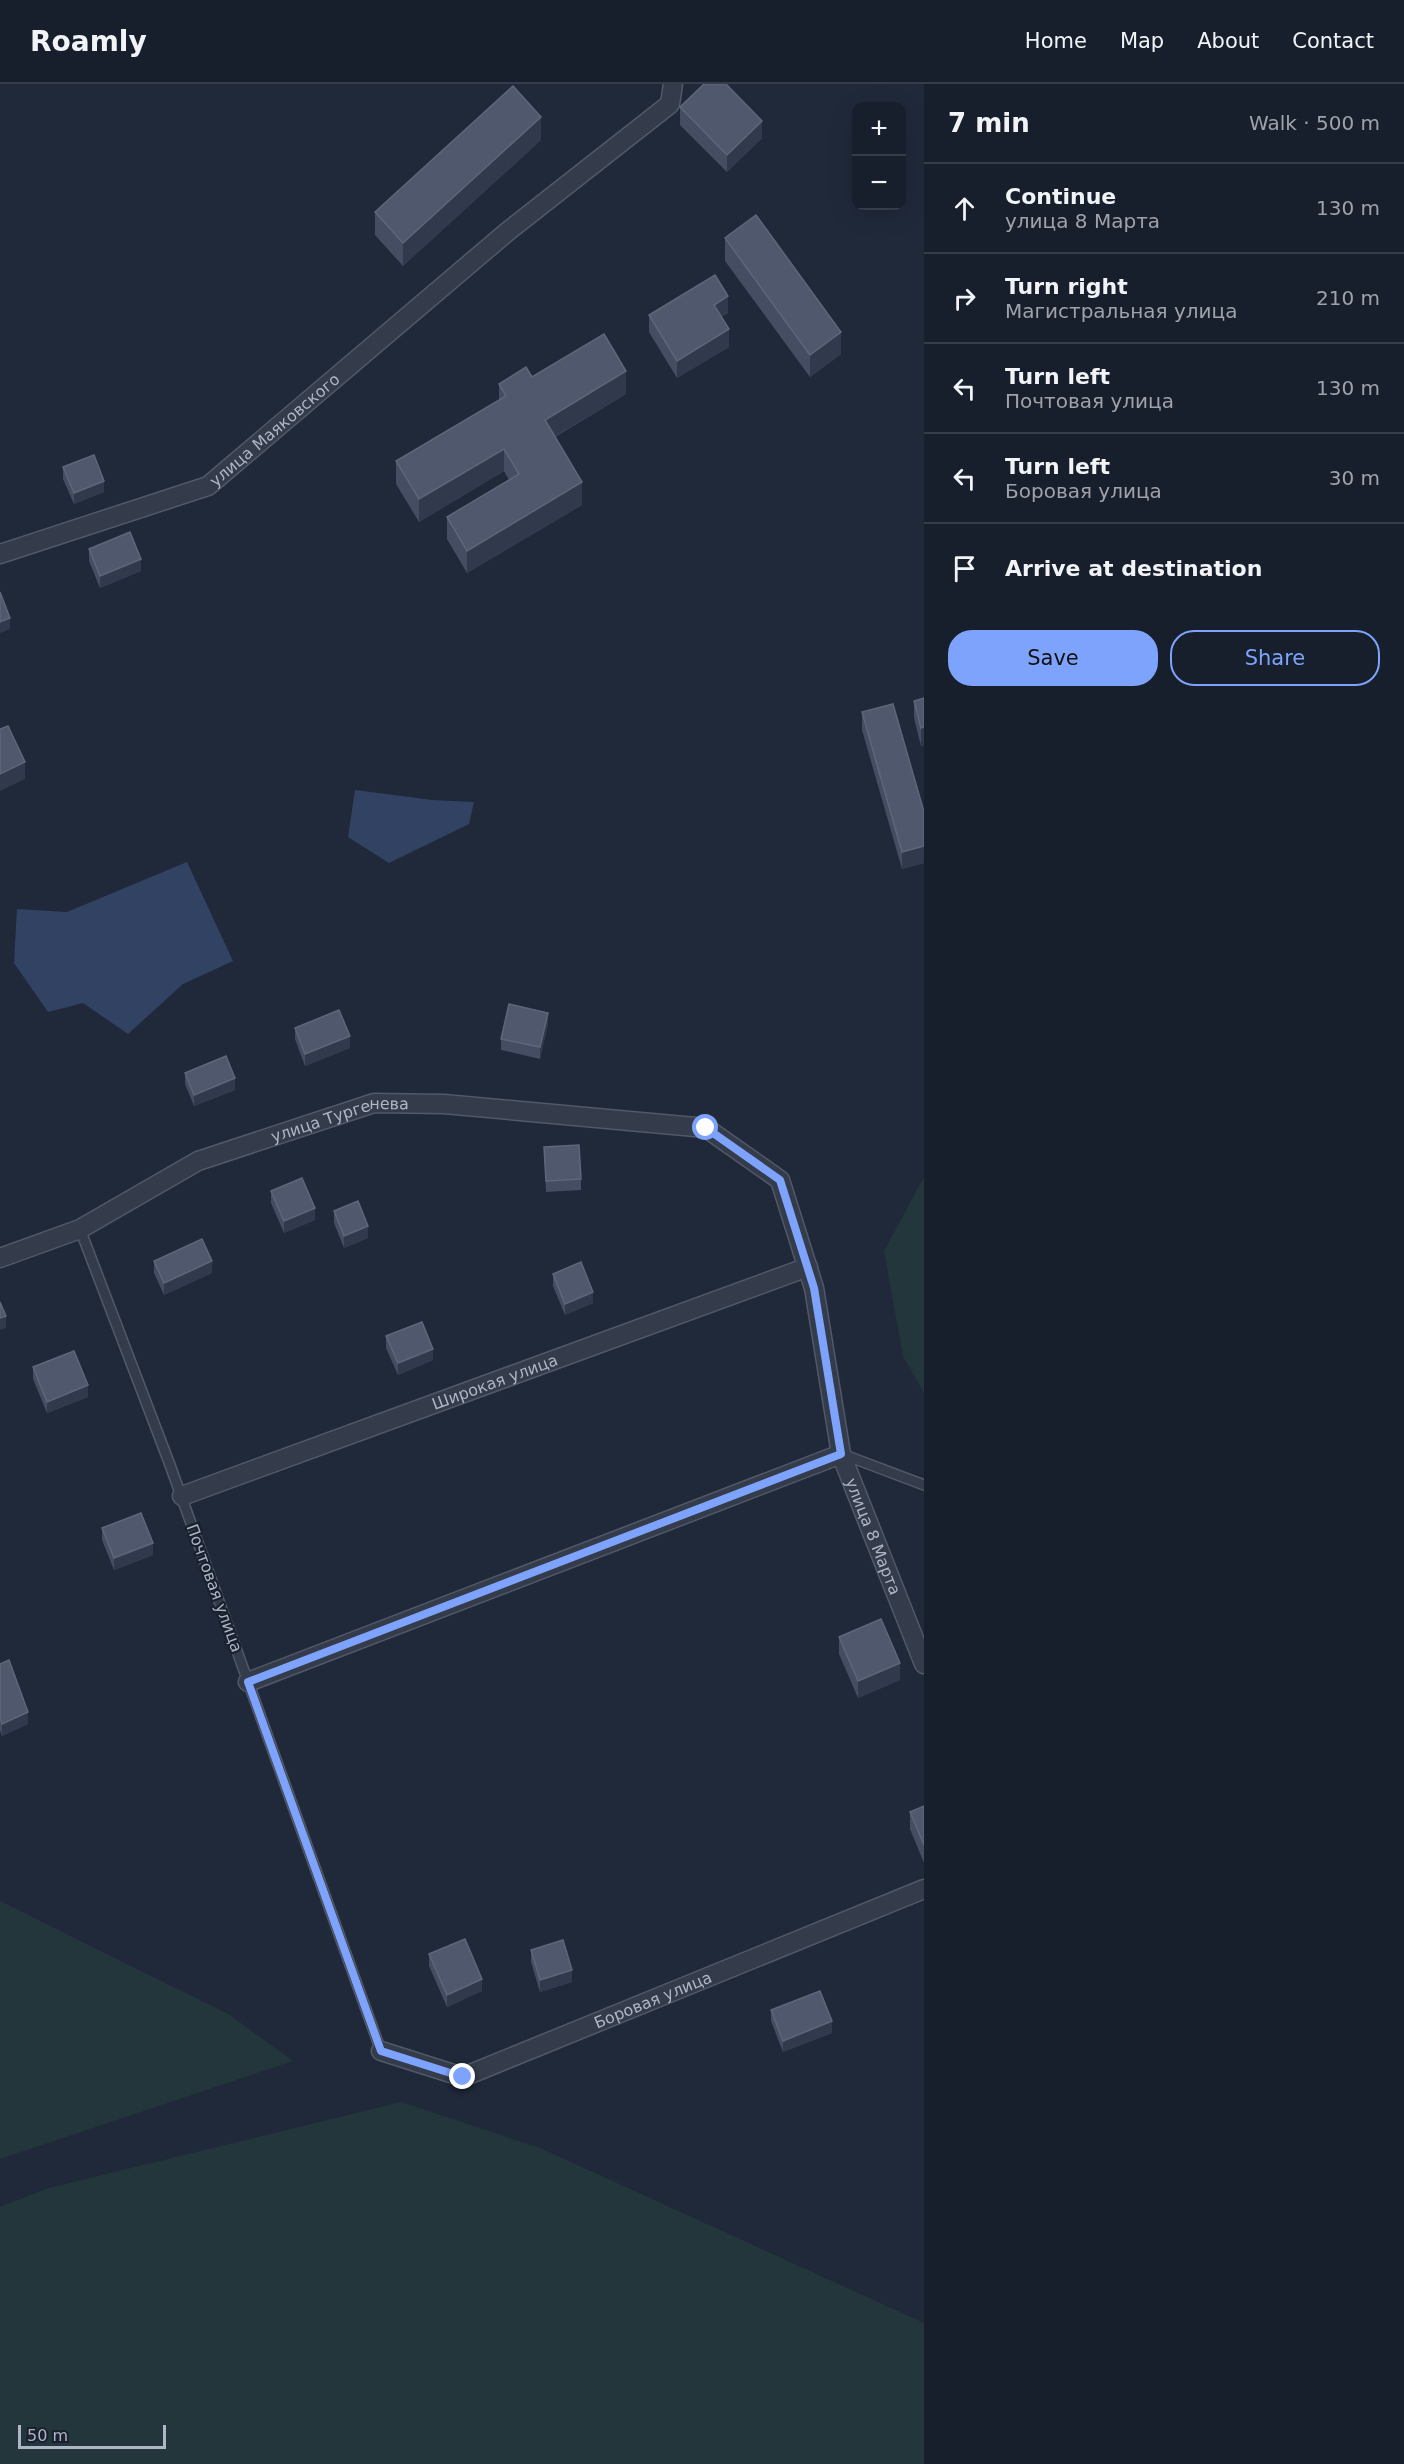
<!DOCTYPE html>
<meta charset="utf-8">
<style>
:root{--surface:#181f2c;--page:#252c38;--text:#f1f3f6;--muted:#9fa2a9;--line:#363d48;--accent:#7ea3fc}
body{margin:0;font-family:"DejaVu Sans",sans-serif;background:var(--page);color:var(--text)}
.controls{position:absolute;right:18px;top:18px;display:grid;overflow:hidden;border-radius:12px;box-shadow:0 6px 24px #0002}
.controls button{width:54px;height:54px;display:grid;place-items:center;padding:0;border:0;border-bottom:2px solid var(--line);background:var(--surface);color:var(--text);font:30px sans-serif}
.scale{position:absolute;left:18px;bottom:15px;width:148px;box-sizing:border-box;padding-left:6px;border:3px solid #aeb5c6;border-top:0;font-size:16px;line-height:21px;white-space:nowrap;color:#aeb5c6;-webkit-text-stroke:4px #19202e;paint-order:stroke}
.stop{position:absolute;width:18px;height:18px;margin:-14px;border:4px solid #7ea3fc;border-radius:50%;background:#fff}
.stop.end{background:#7ea3fc;border-color:#fff;box-shadow:0 2px 6px #0008}
.list{margin:0;padding:0;list-style:none}
h2{display:flex;justify-content:space-between;align-items:center;height:78px;margin:0;padding:0 24px;font-size:26px}
h2 small{font-size:20px;font-weight:400;color:var(--muted)}
.list li{display:grid;grid-template-columns:39px 1fr auto;gap:18px;align-items:center;box-sizing:border-box;height:90px;padding:0 24px;border-top:2px solid var(--line)}
.list b{display:block;font-size:22px;white-space:nowrap}
.list p{margin:0;font-size:20px;white-space:nowrap;color:var(--muted)}
.list em{font-size:20px;font-style:normal;color:var(--muted)}
.actions{display:flex;gap:12px;padding:18px 24px}
.actions a{flex:1;padding:14px 0;border:2px solid var(--accent);border-radius:24px;text-align:center;font-size:21px;color:var(--accent)}
.actions .main{background:var(--accent);color:#111}
.icon{flex:none;width:33px;height:33px;fill:none;stroke:currentColor;stroke-width:2;stroke-linecap:round;stroke-linejoin:round}
.map{position:relative;flex:none;width:924px;height:2380px;overflow:hidden}
header{display:flex;align-items:center;gap:36px;box-sizing:border-box;height:84px;padding:0 30px;background:var(--surface);border-bottom:2px solid var(--line)}
header strong{font-size:28px}
nav{display:flex;gap:33px;margin-inline-start:auto;font-size:21px}
main{display:flex}
aside{flex:1;background:var(--surface)}
.map>svg:first-child{display:block}
.green{fill:#22363b}
.water{fill:#324262}
.lines{fill:none;stroke-linecap:round;stroke-linejoin:round}
.lane-casing{stroke:#515867;stroke-width:12}
.street-casing{stroke:#515867;stroke-width:21}
.lane{stroke:#343b4a;stroke-width:9}
.street{stroke:#343b4a;stroke-width:18}
.wall{fill:#444d62}
.shaded-wall{fill:#313a4d}
.building{fill:#4f586c;stroke:#5e677a;stroke-width:1.5}
.route{stroke:#7ea3fc;stroke-width:8}
.labels{text-anchor:middle;stroke-width:4.5;stroke-linejoin:round;paint-order:stroke}
.street-label{font-size:16px;fill:#aeb5c6;stroke:#19202e}
</style>
<header>
<strong>Roamly</strong>
<nav><a>Home</a><a>Map</a><a>About</a><a>Contact</a></nav>
</header>
<main>
<div class="map">
<svg width="924" height="2380" viewBox="0 0 924 2380">
<rect width="100%" height="100%" fill="#20293a"/>
<g class="green">
<polygon points="924,1093 924,1309 903,1272 884,1167"/>
<polygon points="0,1817 230,1931 293,1977 0,2075"/>
<polygon points="401,2018 540,2064 924,2239 924,2380 0,2380 0,2123 49,2104"/>
</g>
<g class="water">
<polygon points="355,706 432,716 474,718 469,740 389,779 348,753"/>
<polygon points="187,778 233,877 183,900 128,950 83,919 48,928 14,879 17,825 67,828"/>
</g>
<g class="lines">
<defs>
<g id="lane">
<polyline points="80,1145 170,1381 381,1967"/>
<polyline points="842,1370 924,1401"/>
</g>
<g id="street">
<path id="s1" d="M0,470L208,402L507,148L670,20L673,0"/>
<path id="s2" d="M0,1174L80,1145L198,1077L374,1019L444,1020L706,1044L780,1096L814,1204L841,1370L924,1580"/>
<path id="s3" d="M182,1412L808,1183"/>
<polyline points="248,1598 841,1370"/>
<path id="s4" d="M381,1967L463,1993L924,1805"/>
</g>
</defs>
<use href="#lane" class="lane-casing"/>
<use href="#street" class="street-casing"/>
<use href="#lane" class="lane"/>
<use href="#street" class="street"/>
</g>
<g class="wall">
<polygon points="680,23 762,54 727,88 680,41"/>
<polygon points="541,56 403,182 375,151 375,128"/>
<polygon points="725,154 841,270 810,293 725,177"/>
<polygon points="728,229 721,233 729,263 677,294 649,248 649,231"/>
<polygon points="532,293 626,310 555,353 582,421 467,489 447,455 447,433 509,396 504,387 419,438 396,400 396,377 499,316 499,300"/>
<polygon points="63,383 104,408 74,420 63,395"/>
<polygon points="89,465 141,487 100,504 89,477"/>
<polygon points="924,614 924,661 921,662 914,634 914,617"/>
<polygon points="862,628 924,728 924,779 902,785 862,646"/>
<polygon points="548,940 540,975 501,966 501,955"/>
<polygon points="295,944 350,964 305,982 295,955"/>
<polygon points="185,989 235,1006 194,1022 185,1000"/>
<polygon points="544,1063 581,1095 581,1106 546,1108"/>
<polygon points="271,1107 315,1136 284,1149 271,1119"/>
<polygon points="334,1127 368,1154 344,1164 334,1139"/>
<polygon points="154,1177 212,1189 164,1211 154,1189"/>
<polygon points="553,1190 593,1219 565,1231 553,1202"/>
<polygon points="386,1252 433,1276 398,1291 386,1264"/>
<polygon points="33,1283 88,1313 47,1329 33,1295"/>
<polygon points="102,1444 153,1471 114,1486 102,1456"/>
<polygon points="839,1553 900,1596 858,1614 839,1570"/>
<polygon points="0,1580 28,1640 2,1652 0,1646"/>
<polygon points="924,1722 924,1779 910,1745 910,1728"/>
<polygon points="531,1866 572,1898 540,1908 531,1878"/>
<polygon points="429,1870 482,1907 447,1923 429,1882"/>
<polygon points="771,1926 832,1949 783,1968 771,1937"/>
</g>
<g class="shaded-wall">
<polygon points="541,33 541,56 403,182 403,159"/>
<polygon points="762,37 762,54 727,88 727,71"/>
<polygon points="728,212 728,229 714,238 714,221"/>
<polygon points="729,245 729,263 677,294 677,277"/>
<polygon points="841,248 841,270 810,293 810,271"/>
<polygon points="626,287 626,310 545,358 545,336"/>
<polygon points="504,365 504,387 419,438 419,415"/>
<polygon points="104,397 104,408 74,420 74,409"/>
<polygon points="582,398 582,421 467,489 467,467"/>
<polygon points="141,475 141,487 100,504 100,492"/>
<polygon points="10,534 10,545 0,549 0,538"/>
<polygon points="924,643 924,661 921,662 921,644"/>
<polygon points="25,678 25,695 0,707 0,690"/>
<polygon points="924,762 924,779 902,785 902,768"/>
<polygon points="548,929 548,940 540,975 540,963"/>
<polygon points="350,952 350,964 305,982 305,970"/>
<polygon points="235,994 235,1006 194,1022 194,1011"/>
<polygon points="315,1124 315,1136 284,1149 284,1137"/>
<polygon points="368,1142 368,1154 344,1164 344,1152"/>
<polygon points="212,1177 212,1189 164,1211 164,1199"/>
<polygon points="593,1208 593,1219 565,1231 565,1220"/>
<polygon points="6,1232 6,1244 0,1246 0,1234"/>
<polygon points="433,1265 433,1276 398,1291 398,1279"/>
<polygon points="88,1301 88,1313 47,1329 47,1318"/>
<polygon points="153,1459 153,1471 114,1486 114,1474"/>
<polygon points="900,1579 900,1596 858,1614 858,1597"/>
<polygon points="28,1628 28,1640 2,1652 2,1640"/>
<polygon points="572,1886 572,1898 540,1908 540,1896"/>
<polygon points="482,1895 482,1907 447,1923 447,1911"/>
<polygon points="832,1937 832,1949 783,1968 783,1957"/>
</g>
<g class="building">
<polygon points="704,0 726,0 762,37 727,71 680,23"/>
<polygon points="513,2 541,33 403,159 375,128"/>
<polygon points="756,131 841,248 810,271 725,154"/>
<polygon points="715,191 728,212 714,221 729,245 677,277 649,231"/>
<polygon points="604,250 626,287 545,336 582,398 467,467 447,433 519,390 504,365 419,415 396,377 506,312 499,300 526,283 532,293"/>
<polygon points="94,371 104,397 74,409 63,383"/>
<polygon points="130,448 141,475 100,492 89,465"/>
<polygon points="0,508 10,534 0,538"/>
<polygon points="924,614 924,643 921,644 914,617"/>
<polygon points="893,620 924,728 924,762 902,768 862,628"/>
<polygon points="8,642 25,678 0,690 0,645"/>
<polygon points="509,920 548,929 540,963 501,955"/>
<polygon points="339,926 350,952 305,970 295,944"/>
<polygon points="226,972 235,994 194,1011 185,989"/>
<polygon points="579,1061 581,1095 546,1097 544,1063"/>
<polygon points="302,1094 315,1124 284,1137 271,1107"/>
<polygon points="358,1117 368,1142 344,1152 334,1127"/>
<polygon points="202,1155 212,1177 164,1199 154,1177"/>
<polygon points="581,1178 593,1208 565,1220 553,1190"/>
<polygon points="0,1218 6,1232 0,1234"/>
<polygon points="422,1238 433,1265 398,1279 386,1252"/>
<polygon points="74,1267 88,1301 47,1318 33,1283"/>
<polygon points="141,1429 153,1459 114,1474 102,1444"/>
<polygon points="881,1535 900,1579 858,1597 839,1553"/>
<polygon points="9,1576 28,1628 2,1640 0,1634 0,1580"/>
<polygon points="924,1722 924,1761 910,1728"/>
<polygon points="465,1855 482,1895 447,1911 429,1870"/>
<polygon points="563,1856 572,1886 540,1896 531,1866"/>
<polygon points="820,1907 832,1937 783,1957 771,1926"/>
</g>
<g class="lines">
<polyline class="route" points="463,1993 381,1967 248,1598 841,1370 814,1204 780,1096 706,1044"/>
</g>
<g class="labels">
<g class="street-label">
<text dy="6" stroke="none"><textPath href="#s1" startOffset="306">улица Маяковского</textPath></text>
<text dy="6" stroke="none"><textPath href="#s2" startOffset="370">улица Тургенева</textPath></text>
<text dy="6" stroke="none"><textPath href="#s3" startOffset="333">Широкая улица</textPath></text>
<text dy="6" stroke="none"><textPath href="#s2" startOffset="1200">улица 8 Марта</textPath></text>
<text transform="translate(215 1504) rotate(70)" y="6">Почтовая улица</text>
<text dy="6" stroke="none"><textPath href="#s4" startOffset="291">Боровая улица</textPath></text>
</g>
</g>
</svg>
<div class="controls">
<button>+</button>
<button>−</button>
</div>
<div class="scale">50 m</div>
<div class="stop" style="left:706px;top:1044px"></div>
<div class="stop end" style="left:463px;top:1993px"></div>
</div>
<aside>
<h2>7 min<small>Walk · 500 m</small></h2>
<ul class="list">
<li><svg class="icon" aria-label="ahead" viewBox="0 0 24 24"><path d="M12 20V5M6 11l6-6 6 6"/></svg><div><b>Continue</b><p>улица 8 Марта</p></div><em>130 m</em></li>
<li><svg class="icon" aria-label="right" viewBox="0 0 24 24"><path d="M7 20v-9h11M14 6l5 5-5 5"/></svg><div><b>Turn right</b><p>Магистральная улица</p></div><em>210 m</em></li>
<li><svg class="icon" aria-label="left" viewBox="0 0 24 24"><path d="M17 20v-9H6M10 6l-5 5 5 5"/></svg><div><b>Turn left</b><p>Почтовая улица</p></div><em>130 m</em></li>
<li><svg class="icon" aria-label="left" viewBox="0 0 24 24"><path d="M17 20v-9H6M10 6l-5 5 5 5"/></svg><div><b>Turn left</b><p>Боровая улица</p></div><em>30 m</em></li>
<li><svg class="icon" aria-label="arrive" viewBox="0 0 24 24"><path d="M6 21V4h12l-3 4 3 4H6"/></svg><div><b>Arrive at destination</b></div></li>
</ul>
<div class="actions"><a class="main">Save</a><a>Share</a></div>
</aside>
</main>
